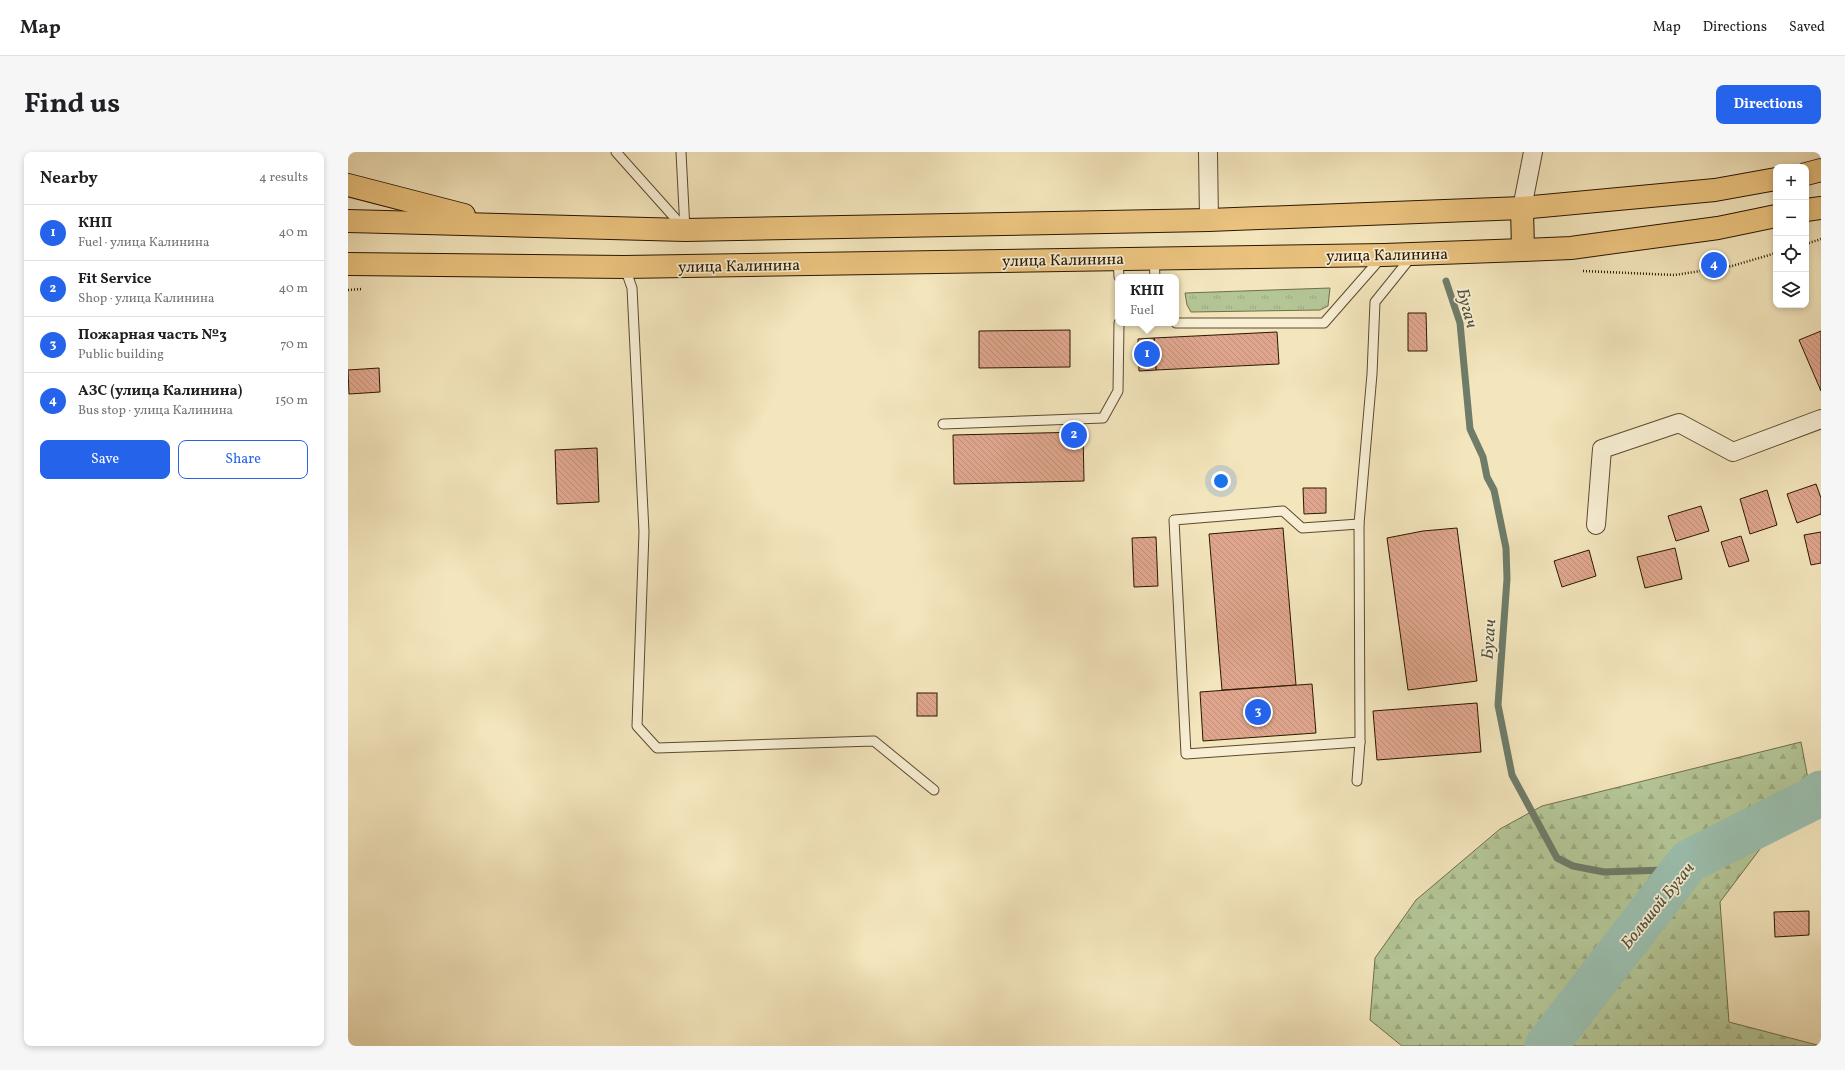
<!DOCTYPE html>
<meta charset="utf-8">
<style>
:root{--surface:#fff;--page:#f6f6f6;--text:#202124;--muted:#757577;--line:#e0e0e0;--accent:#2563eb}
body{margin:0;font-family:Vollkorn,serif;background:var(--page);color:var(--text)}
.controls{position:absolute;right:12px;top:12px;display:grid;overflow:hidden;border-radius:8px;box-shadow:0 2px 6px #0003}
.controls button{width:36px;height:36px;display:grid;place-items:center;padding:0;border:0;border-bottom:1px solid var(--line);background:var(--surface);color:var(--text);font:20px sans-serif}
.you{position:absolute;left:873px;top:329px;width:14px;height:14px;margin:-10px;border:3px solid #fff;border-radius:50%;background:#1a73e8;box-shadow:0 0 0 6px #1a73e833}
.badge{display:grid;place-items:center;width:26px;height:26px;border-radius:50%;background:var(--accent);color:#fff;font-size:13px;font-weight:700}
.pin{position:absolute;translate:-50% -50%;border:2px solid #fff;box-shadow:0 1px 4px #0006}
.popup{position:absolute;left:767px;top:122px;width:64px;height:52px;box-sizing:border-box;display:grid;place-content:center;border-radius:8px;background:var(--surface);filter:drop-shadow(0 1px 3px #0005);font-size:13px;white-space:nowrap;color:var(--muted)}
.popup b{font-size:15px;color:var(--text)}
.popup::after{content:'';position:absolute;left:50%;top:100%;margin-left:-8px;border:8px solid transparent;border-top-color:var(--surface)}
.list{margin:0;padding:0;list-style:none}
h2{display:flex;justify-content:space-between;align-items:center;height:52px;margin:0;padding:0 16px;font-size:17px}
h2 small{font-size:13px;font-weight:400;color:var(--muted)}
.list li{display:grid;grid-template-columns:26px 1fr auto;gap:12px;align-items:center;box-sizing:border-box;height:56px;padding:0 16px;border-top:1px solid var(--line)}
.list b{display:block;font-size:15px;white-space:nowrap}
.list p{margin:0;font-size:13px;white-space:nowrap;color:var(--muted)}
.list em{font-size:13px;font-style:normal;color:var(--muted)}
.actions{display:flex;gap:8px;padding:12px 16px}
.actions a{flex:1;padding:9px 0;border:1px solid var(--accent);border-radius:8px;text-align:center;font-size:14px;color:var(--accent)}
.actions .main{background:var(--accent);color:#fff}
.icon{flex:none;width:22px;height:22px;fill:none;stroke:currentColor;stroke-width:2;stroke-linecap:round;stroke-linejoin:round}
.map{position:relative;flex:none;width:1473px;height:894px;overflow:hidden;border-radius:8px}
header{display:flex;align-items:center;gap:24px;box-sizing:border-box;height:56px;padding:0 20px;background:var(--surface);border-bottom:1px solid var(--line)}
header strong{font-size:19px}
nav{display:flex;gap:22px;margin-inline-start:auto;font-size:14px}
.intro{display:flex;align-items:center;justify-content:space-between;box-sizing:border-box;height:96px;padding:0 24px}
h1{margin:0;font-size:28px}
.button{padding:10px 18px;border-radius:8px;background:var(--accent);color:#fff;font-size:14px;font-weight:700}
main{display:flex;gap:24px;padding:0 24px}
aside{flex:1;background:var(--surface);border-radius:8px;box-shadow:0 2px 6px #0003}
.map>svg:first-child{display:block}
.grass{fill:url(#grass-tufts);stroke:#706e4b}
.forest{fill:url(#forest-firs);stroke:#706e4b}
.lines{fill:none;stroke-linecap:round;stroke-linejoin:round}
.stream{stroke:#6e7c69;stroke-width:7}
.river{stroke:#9bbfaf;stroke-width:43}
.building{fill:url(#building-back-hatch);stroke:#2b1700}
.service-casing{stroke:#5d4a2f;stroke-width:11}
.minor-casing{stroke:#5d4a2f;stroke-width:20}
.primary-casing{stroke:#2b1700;stroke-width:24}
.path{stroke:#2b1700;stroke-width:2.5;stroke-dasharray:1 2;stroke-linecap:butt}
.service{stroke:#f7eed3;stroke-width:9}
.minor{stroke:#f7eed3;stroke-width:18}
.primary{stroke:#eac27e;stroke-width:22}
.labels{text-anchor:middle;stroke-width:3.5;stroke-linejoin:round;paint-order:stroke}
.street-label{font-size:16px;fill:#2b1700;stroke:#f7eed3}
.water-label{font-size:17px;font-style:italic;fill:#52523d;stroke:#f7eed3}
</style>
<header>
<strong>Map</strong>
<nav><a>Map</a><a>Directions</a><a>Saved</a></nav>
</header>
<div class="intro"><h1>Find us</h1><a class="button">Directions</a></div>
<main>
<aside>
<h2>Nearby<small>4 results</small></h2>
<ul class="list">
<li><span class="badge">1</span><div><b>КНП</b><p>Fuel · улица Калинина</p></div><em>40 m</em></li>
<li><span class="badge">2</span><div><b>Fit Service</b><p>Shop · улица Калинина</p></div><em>40 m</em></li>
<li><span class="badge">3</span><div><b>Пожарная часть №3</b><p>Public building</p></div><em>70 m</em></li>
<li><span class="badge">4</span><div><b>АЗС (улица Калинина)</b><p>Bus stop · улица Калинина</p></div><em>150 m</em></li>
</ul>
<div class="actions"><a class="main">Save</a><a>Share</a></div>
</aside>
<div class="map">
<svg width="1473" height="894" viewBox="0 0 1473 894">
<defs>
<pattern id="grass-tufts" width="24" height="20" patternUnits="userSpaceOnUse"><rect width="24" height="20" fill="#b4c696"/><path d="M3 7l-1-3M5 7V3M7 7l1-3M15 17l-1-3M17 17v-4M19 17l1-3" fill="none" stroke="#9ba980"/></pattern>
<pattern id="forest-firs" width="22" height="20" patternUnits="userSpaceOnUse"><rect width="22" height="20" fill="#b4c696"/><path d="M5 1l3.5 6h-7zM16 11l3.5 6h-7z" fill="#9ba980"/></pattern>
<pattern id="building-back-hatch" width="6" height="6" patternUnits="userSpaceOnUse"><rect width="6" height="6" fill="#dfa68d"/><path d="M-1 5l2 2M0 0l6 6M5-1l2 2" fill="none" stroke="#c08e78"/></pattern>
</defs>
<rect width="100%" height="100%" fill="#f3e5bc"/>
<filter id="stains"><feTurbulence type="fractalNoise" baseFrequency=".005" numOctaves="4"/><feColorMatrix values="0 0 0 0 .2 0 0 0 0 .09 0 0 0 0 .02 0 0 0 .5 -.17"/></filter>
<radialGradient id="worn" r=".72"><stop offset=".6" stop-color="#630" stop-opacity="0"/><stop offset="1" stop-color="#630" stop-opacity=".3"/></radialGradient>
<polygon class="grass" points="982,136 980,154 972,158 843,160 839,153 837,141"/>
<polygon class="forest" points="1453,590 1461,632 1372,750 1381,870 1473,894 1054,894 1022,868 1027,806 1068,748 1152,677 1194,654"/>
<g class="lines">
<polyline class="stream" points="1098,129 1112,171 1122,277 1135,305 1139,325 1146,338 1158,396 1159,427 1150,553 1164,623 1209,706 1225,714 1256,720 1317,718 1331,716 1341,709"/>
<polyline class="river" points="1198,894 1341,709 1462,648 1473,640"/>
</g>
<g class="building">
<polygon points="1060,161 1078,161 1079,199 1060,199"/>
<polygon points="722,178 722,215 631,216 631,179"/>
<polygon points="1473,179 1473,239 1451,188"/>
<polygon points="929,180 931,212 808,218 806,186"/>
<polygon points="806,186 808,218 791,219 790,187"/>
<polygon points="31,216 32,240 1,242 0,218"/>
<polygon points="735,280 736,329 606,332 605,283"/>
<polygon points="249,296 251,350 209,352 207,298"/>
<polygon points="1468,332 1473,346 1473,362 1449,371 1439,342"/>
<polygon points="955,336 978,336 978,361 956,362"/>
<polygon points="1419,338 1429,373 1402,382 1392,347"/>
<polygon points="1353,354 1361,379 1328,389 1320,364"/>
<polygon points="935,376 948,533 874,538 861,382"/>
<polygon points="1109,376 1129,529 1060,538 1039,386 1075,379"/>
<polygon points="1473,380 1473,411 1463,413 1456,383"/>
<polygon points="1393,384 1401,409 1381,415 1373,390"/>
<polygon points="808,385 810,434 786,435 784,386"/>
<polygon points="1327,396 1334,427 1297,436 1289,405"/>
<polygon points="1241,398 1248,424 1214,435 1206,409"/>
<polygon points="964,532 968,581 855,589 852,540"/>
<rect x="569" y="541" width="20" height="23"/>
<polygon points="1129,551 1133,600 1029,608 1025,559"/>
<polygon points="1461,759 1461,783 1427,785 1426,760"/>
</g>
<g class="lines">
<defs>
<g id="service">
<polyline points="268,0 335,75"/>
<polyline points="333,0 337,78"/>
<polyline points="770,106 771,125"/>
<polyline points="806,107 807,125"/>
<polyline points="277,116 284,136 296,380 289,574 309,596 526,589 586,638"/>
<polyline points="828,171 976,171 1033,106"/>
<polyline points="595,272 755,266 770,239 771,171"/>
<polyline points="1011,372 954,376 935,359 826,368 838,602 1012,590"/>
<polyline points="1009,629 1012,590 1011,372 1024,222 1027,150 1064,104"/>
</g>
<g id="minor">
<polyline points="860,0 861,68"/>
<polyline points="1174,56 1185,0"/>
<polyline points="1248,373 1254,297 1331,271 1385,300 1473,267"/>
</g>
<g id="primary">
<polyline points="1458,22 1473,18"/>
<polyline points="0,33 116,63"/>
<polyline points="1174,56 1175,98"/>
<polyline points="1458,58 1473,56"/>
<polyline points="0,69 337,78 861,68 1174,56 1367,38 1428,27"/>
<polyline points="0,112 276,115 1036,103 1175,98 1223,96 1370,76 1428,64"/>
</g>
</defs>
<use href="#service" class="service-casing"/>
<use href="#minor" class="minor-casing"/>
<use href="#primary" class="primary-casing"/>
<g class="path">
<polyline points="1458,92 1473,87"/>
<polyline points="1235,119 1327,123 1384,114 1428,101"/>
<polyline points="0,138 14,137"/>
</g>
<use href="#service" class="service"/>
<use href="#minor" class="minor"/>
<use href="#primary" class="primary"/>
</g>
<g class="labels">
<g class="street-label">
<text transform="translate(1039 102) rotate(-1)" y="6">улица Калинина</text>
<text transform="translate(715 107) rotate(-1)" y="6">улица Калинина</text>
<text transform="translate(391 113) rotate(-1)" y="6">улица Калинина</text>
</g>
<g class="water-label">
<text transform="translate(1120 156) rotate(75)" y="6">Бугач</text>
<text transform="translate(1140 487) rotate(-86)" y="6">Бугач</text>
<text transform="translate(1309 753) rotate(-51)" y="6">Большой Бугач</text>
</g>
</g>
<rect width="100%" height="100%" filter="url(#stains)"/>
<rect width="100%" height="100%" fill="url(#worn)"/>
</svg>
<div class="controls">
<button>+</button>
<button>−</button>
<button><svg class="icon" aria-label="locate" viewBox="0 0 24 24"><circle cx="12" cy="12" r="6"/><path d="M12 2v4M12 18v4M2 12h4M18 12h4"/></svg></button>
<button><svg class="icon" aria-label="layers" viewBox="0 0 24 24"><path d="M12 4l9 5-9 5-9-5zM3 14l9 5 9-5"/></svg></button>
</div>
<div class="you"></div>
<div class="pin badge" style="left:799px;top:202px">1</div>
<div class="popup"><b>КНП</b>Fuel</div>
<div class="pin badge" style="left:726px;top:283px">2</div>
<div class="pin badge" style="left:910px;top:560px">3</div>
<div class="pin badge" style="left:1366px;top:113px">4</div>
</div>
</main>
